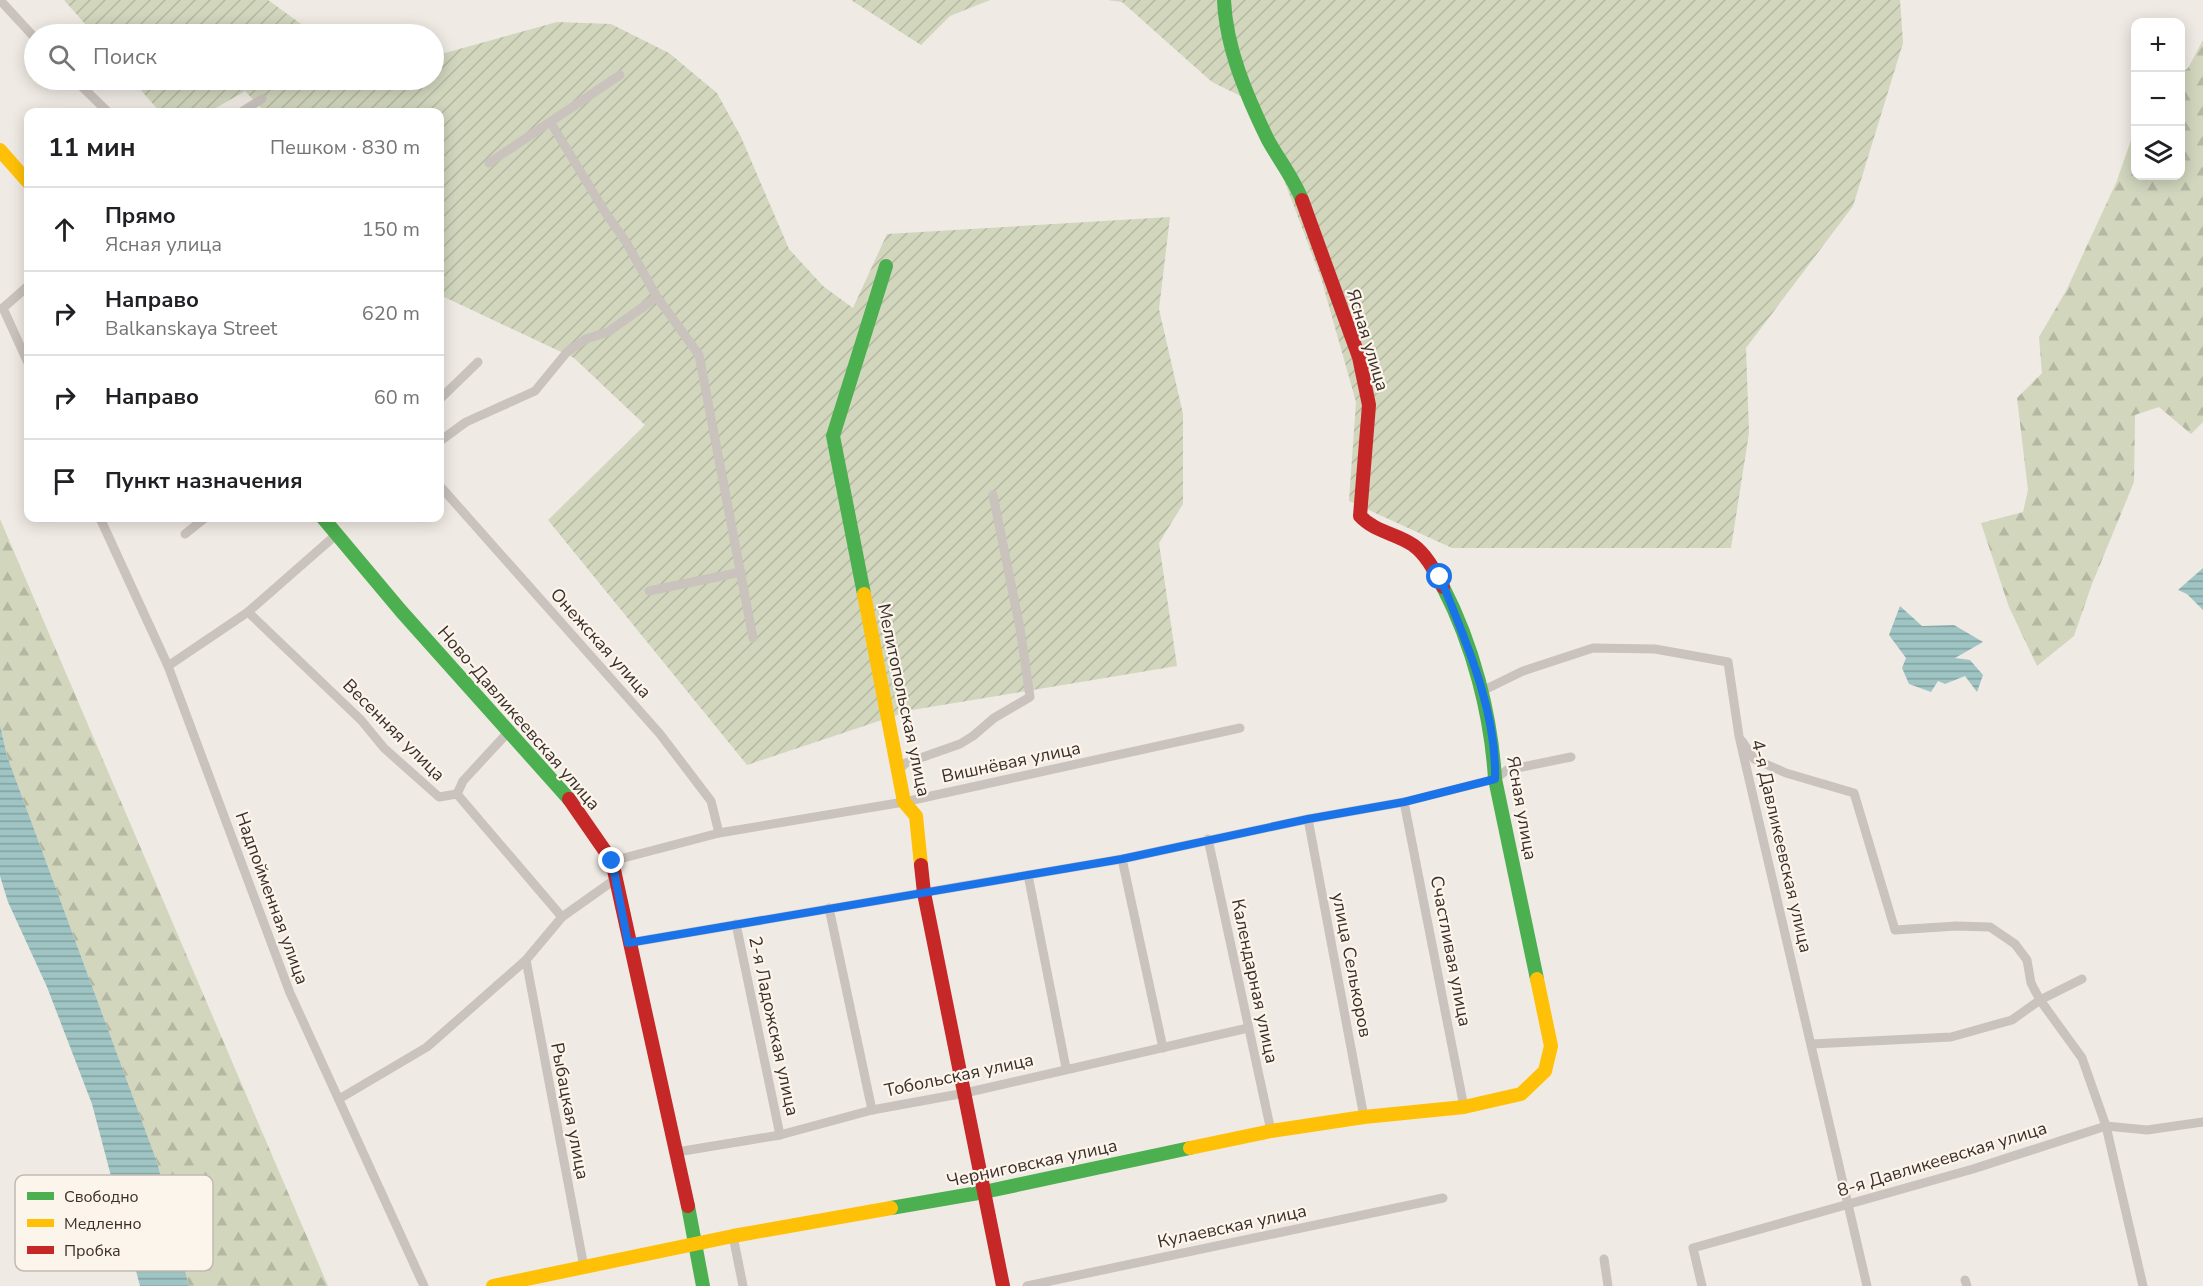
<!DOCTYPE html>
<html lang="ru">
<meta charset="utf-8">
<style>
:root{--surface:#fff;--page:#f6f6f6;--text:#202124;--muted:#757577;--line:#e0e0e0}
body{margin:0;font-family:"Nunito Sans",sans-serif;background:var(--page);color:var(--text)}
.controls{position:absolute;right:18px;top:18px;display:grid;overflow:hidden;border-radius:12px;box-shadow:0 3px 15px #0003}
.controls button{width:54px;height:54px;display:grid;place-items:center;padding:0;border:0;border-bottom:2px solid var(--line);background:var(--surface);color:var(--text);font:30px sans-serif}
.stop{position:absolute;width:18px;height:18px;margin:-14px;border:4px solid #1a73e8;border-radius:50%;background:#fff}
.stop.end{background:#1a73e8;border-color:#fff;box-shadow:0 2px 6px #0008}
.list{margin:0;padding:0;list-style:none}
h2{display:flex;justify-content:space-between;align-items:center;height:78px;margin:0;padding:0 24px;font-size:26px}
h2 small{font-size:20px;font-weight:400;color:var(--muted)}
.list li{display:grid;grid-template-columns:39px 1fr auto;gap:18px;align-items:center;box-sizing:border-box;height:84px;padding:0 24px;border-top:2px solid var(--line)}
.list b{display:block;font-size:22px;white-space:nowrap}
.list p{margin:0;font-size:20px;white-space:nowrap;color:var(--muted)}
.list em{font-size:20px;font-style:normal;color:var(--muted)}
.icon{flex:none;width:33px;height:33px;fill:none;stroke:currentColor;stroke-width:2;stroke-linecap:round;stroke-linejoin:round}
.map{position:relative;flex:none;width:2203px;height:1286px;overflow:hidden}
.search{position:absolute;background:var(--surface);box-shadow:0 3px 15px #0003;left:24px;top:24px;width:420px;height:66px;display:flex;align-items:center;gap:15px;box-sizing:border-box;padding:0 21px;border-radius:33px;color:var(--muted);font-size:22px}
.panel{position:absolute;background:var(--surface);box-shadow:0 3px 15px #0003;left:24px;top:108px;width:420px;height:414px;border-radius:12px}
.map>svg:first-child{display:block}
.forest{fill:url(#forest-firs)}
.garden{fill:url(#garden-furrows)}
.water{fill:url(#water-rules)}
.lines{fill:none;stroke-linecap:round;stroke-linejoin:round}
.street{stroke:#cac2bc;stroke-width:9}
.fast{stroke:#4caf50;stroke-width:14}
.slow{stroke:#ffc107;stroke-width:14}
.jam{stroke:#c62828;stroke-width:14}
.route{stroke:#1a73e8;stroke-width:8}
.labels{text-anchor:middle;stroke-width:4.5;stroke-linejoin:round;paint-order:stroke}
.street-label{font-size:18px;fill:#3c2f2a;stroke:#fcf5ec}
.key{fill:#fcf5ec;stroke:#c2bab2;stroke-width:1.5}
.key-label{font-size:16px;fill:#3c2f2a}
</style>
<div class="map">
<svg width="2203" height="1286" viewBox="0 0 2203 1286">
<defs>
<pattern id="forest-firs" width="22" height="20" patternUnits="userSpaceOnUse" patternTransform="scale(1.5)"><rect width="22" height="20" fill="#d1d6bd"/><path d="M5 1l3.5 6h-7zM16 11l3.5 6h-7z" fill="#b4b8a3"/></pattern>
<pattern id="garden-furrows" width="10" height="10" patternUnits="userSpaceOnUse" patternTransform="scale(1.5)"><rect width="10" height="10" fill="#d1d6bd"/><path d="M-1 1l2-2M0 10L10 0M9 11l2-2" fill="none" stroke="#b4b8a3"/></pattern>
<pattern id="water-rules" width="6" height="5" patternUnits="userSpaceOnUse" patternTransform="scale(1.5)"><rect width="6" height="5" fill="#9ec4c3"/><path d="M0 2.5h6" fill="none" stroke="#82a09f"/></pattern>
</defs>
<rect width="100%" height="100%" fill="#f0eae4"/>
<g class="forest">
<polygon points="2203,40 2203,422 2191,434 2159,407 2135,415 2134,482 2092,584 2074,636 2037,666 2009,607 1981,523 2023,512 2028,490 2017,398 2042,373 2039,337 2066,291 2116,183 2135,129 2136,176 2180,176 2181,73 2188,68"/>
<polygon points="0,519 328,1286 189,1286 157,1162 7,756 0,725"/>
</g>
<g class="garden">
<polygon points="64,0 268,0 315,34 94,34"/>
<polygon points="851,0 990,0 950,16 921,45"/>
<polygon points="1108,0 1900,0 1903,43 1853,206 1746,348 1749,433 1731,548 1452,548 1349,501 1356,402 1321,278 1255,103 1212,82 1122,2"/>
<polygon points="557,22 611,24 669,53 717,93 741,137 789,249 823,286 853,308 887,234 1170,217 1159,309 1183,414 1183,504 1159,543 1177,666 912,710 747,765 548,520 645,425 574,358 440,295 440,112 265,112 245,91 209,112 160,112 132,80 434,80 434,56"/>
</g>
<g class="water">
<polygon points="2203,568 2203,610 2187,594 2178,590"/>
<polygon points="1900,606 1922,626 1954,625 1983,642 1955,658 1970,660 1983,675 1977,692 1965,676 1945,684 1938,681 1931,692 1909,684 1902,668 1906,658 1889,635"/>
<polygon points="0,725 7,756 157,1162 189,1286 140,1286 92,1104 47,987 8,902 0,876"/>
</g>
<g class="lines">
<g class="street">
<polyline points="0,0 34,37"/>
<polyline points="75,80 108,112"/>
<polyline points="241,112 262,99"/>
<polyline points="551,123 605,212 626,242 657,297 699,355 753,638"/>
<polyline points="489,163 620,75"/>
<polyline points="28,286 3,308 28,363"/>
<polyline points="440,399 478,362"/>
<polyline points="440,441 466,422 535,391 567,352 586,339 608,332 657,297"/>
<polyline points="440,486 660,734 711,801 719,833"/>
<polyline points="100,518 168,666 290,993 424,1286"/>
<polyline points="185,534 205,518"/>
<polyline points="649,591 741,572"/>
<polyline points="248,612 361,720 384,748 439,797 457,794 562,917"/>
<polyline points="168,666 248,612 337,534"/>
<polyline points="1482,691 1523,671 1593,648 1655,649 1728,662 1739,736 1867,1286"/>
<polyline points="1742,741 1754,759 1786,773 1854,793 1895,930 1956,926 1990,927 2015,944 2027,960 2031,983 2040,1000 2082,1058 2106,1126 2143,1286"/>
<polyline points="898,770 906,763 960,744 973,736 994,718 1030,697 1020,628 993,495"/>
<polyline points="457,794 463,781 510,730"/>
<polyline points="1404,802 1464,1107"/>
<polyline points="1308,819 1364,1117"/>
<polyline points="1208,839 1271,1131"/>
<polyline points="1122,859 1163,1048"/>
<polyline points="612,861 719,833 904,802 1240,728"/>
<polyline points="1028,875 1066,1068"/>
<polyline points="829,908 872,1110"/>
<polyline points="736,924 780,1135"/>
<polyline points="628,943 1122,859 1308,819 1404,802 1495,779 1507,770 1571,757"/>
<polyline points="526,960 584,1267"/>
<polyline points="1812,1044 1951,1037 2012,1020 2040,1000 2082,979"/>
<polyline points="339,1099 427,1047 526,960 562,917 617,878"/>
<polyline points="677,1152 780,1135 872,1110 965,1093 1248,1028"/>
<polyline points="733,1236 743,1286"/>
<polyline points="1604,1259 1608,1286"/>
<polyline points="1965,1280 1967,1286"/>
<polyline points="1027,1286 1443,1198"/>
<polyline points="1702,1286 1693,1248 1973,1169 2106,1126 2147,1130 2203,1122"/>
</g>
<g class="fast">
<path d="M1224,0C1226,48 1247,97 1268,140C1279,160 1294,179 1302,200"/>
<polyline points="323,518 401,611 569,799"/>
<path d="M1443,587C1473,645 1491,714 1495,779L1537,979"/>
<polyline points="864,594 833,436 886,266"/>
<polyline points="688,1206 703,1286"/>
<polyline points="891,1208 984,1192 1190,1148"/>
</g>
<g class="slow">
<polyline points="0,150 28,182"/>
<polyline points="864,594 904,802 916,816 921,865"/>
<polyline points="1190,1148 1271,1131 1364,1117 1464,1107 1521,1094 1545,1071 1551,1046 1537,979"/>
<polyline points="493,1286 733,1236 891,1208"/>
</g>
<g class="jam">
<path d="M1302,200L1359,357L1369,405L1360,516C1375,532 1395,533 1413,545C1427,555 1435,572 1443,587"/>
<polyline points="569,799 612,861 688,1206"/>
<polyline points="921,865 924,893 1003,1286"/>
</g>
</g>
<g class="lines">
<path class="route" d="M612,861L628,943L1122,859L1308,819L1404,802L1495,779C1497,710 1465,640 1440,577"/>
</g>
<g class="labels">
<g class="street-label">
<text transform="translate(1368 340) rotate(73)" y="6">Ясная улица</text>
<text transform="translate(601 643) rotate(48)" y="6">Онежская улица</text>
<text transform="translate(904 700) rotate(78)" y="6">Мелитопольская улица</text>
<text transform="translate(519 718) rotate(49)" y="6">Ново-Давликеевская улица</text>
<text transform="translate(394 730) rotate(45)" y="6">Весенняя улица</text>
<text transform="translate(1011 762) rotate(-12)" y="6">Вишнёвая улица</text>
<text transform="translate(1522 808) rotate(80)" y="6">Ясная улица</text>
<text transform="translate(1782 846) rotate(77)" y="6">4-я Давликеевская улица</text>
<text transform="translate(272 898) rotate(70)" y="6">Надпойменная улица</text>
<text transform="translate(1451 951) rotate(79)" y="6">Счастливая улица</text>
<text transform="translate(1352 965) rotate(79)" y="6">улица Селькоров</text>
<text transform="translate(1255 981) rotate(78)" y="6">Календарная улица</text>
<text transform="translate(774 1026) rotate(78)" y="6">2-я Ладожская улица</text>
<text transform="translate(959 1075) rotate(-12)" y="6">Тобольская улица</text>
<text transform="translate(570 1111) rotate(79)" y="6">Рыбацкая улица</text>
<text transform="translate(1942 1159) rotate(-17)" y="6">8-я Давликеевская улица</text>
<text transform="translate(1032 1163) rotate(-12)" y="6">Черниговская улица</text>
<text transform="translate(1232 1226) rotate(-12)" y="6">Кулаевская улица</text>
</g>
</g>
<rect x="15" y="1175" width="198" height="96" rx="9" class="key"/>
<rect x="27" y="1192" width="27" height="8" fill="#4caf50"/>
<rect x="27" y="1219" width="27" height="8" fill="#ffc107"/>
<rect x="27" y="1246" width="27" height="8" fill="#c62828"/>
<g class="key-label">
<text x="64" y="1202">Свободно</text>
<text x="64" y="1229">Медленно</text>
<text x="64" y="1256">Пробка</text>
</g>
</svg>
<div class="controls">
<button>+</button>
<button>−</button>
<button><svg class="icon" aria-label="layers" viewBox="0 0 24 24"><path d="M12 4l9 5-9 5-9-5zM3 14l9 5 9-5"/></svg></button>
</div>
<div class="stop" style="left:1440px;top:577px"></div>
<div class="stop end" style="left:612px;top:861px"></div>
<div class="search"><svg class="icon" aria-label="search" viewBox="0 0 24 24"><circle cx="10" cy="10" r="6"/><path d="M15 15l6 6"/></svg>Поиск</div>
<section class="panel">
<h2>11 мин<small>Пешком · 830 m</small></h2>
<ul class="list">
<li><svg class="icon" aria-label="ahead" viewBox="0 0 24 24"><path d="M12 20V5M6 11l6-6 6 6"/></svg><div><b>Прямо</b><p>Ясная улица</p></div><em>150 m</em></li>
<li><svg class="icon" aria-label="right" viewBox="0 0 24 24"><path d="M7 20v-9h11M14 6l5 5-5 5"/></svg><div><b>Направо</b><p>Balkanskaya Street</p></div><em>620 m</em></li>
<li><svg class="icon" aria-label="right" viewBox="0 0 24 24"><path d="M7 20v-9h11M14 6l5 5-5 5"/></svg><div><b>Направо</b></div><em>60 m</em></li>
<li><svg class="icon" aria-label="arrive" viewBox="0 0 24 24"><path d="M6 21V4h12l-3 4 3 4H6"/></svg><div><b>Пункт назначения</b></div></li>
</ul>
</section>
</div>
